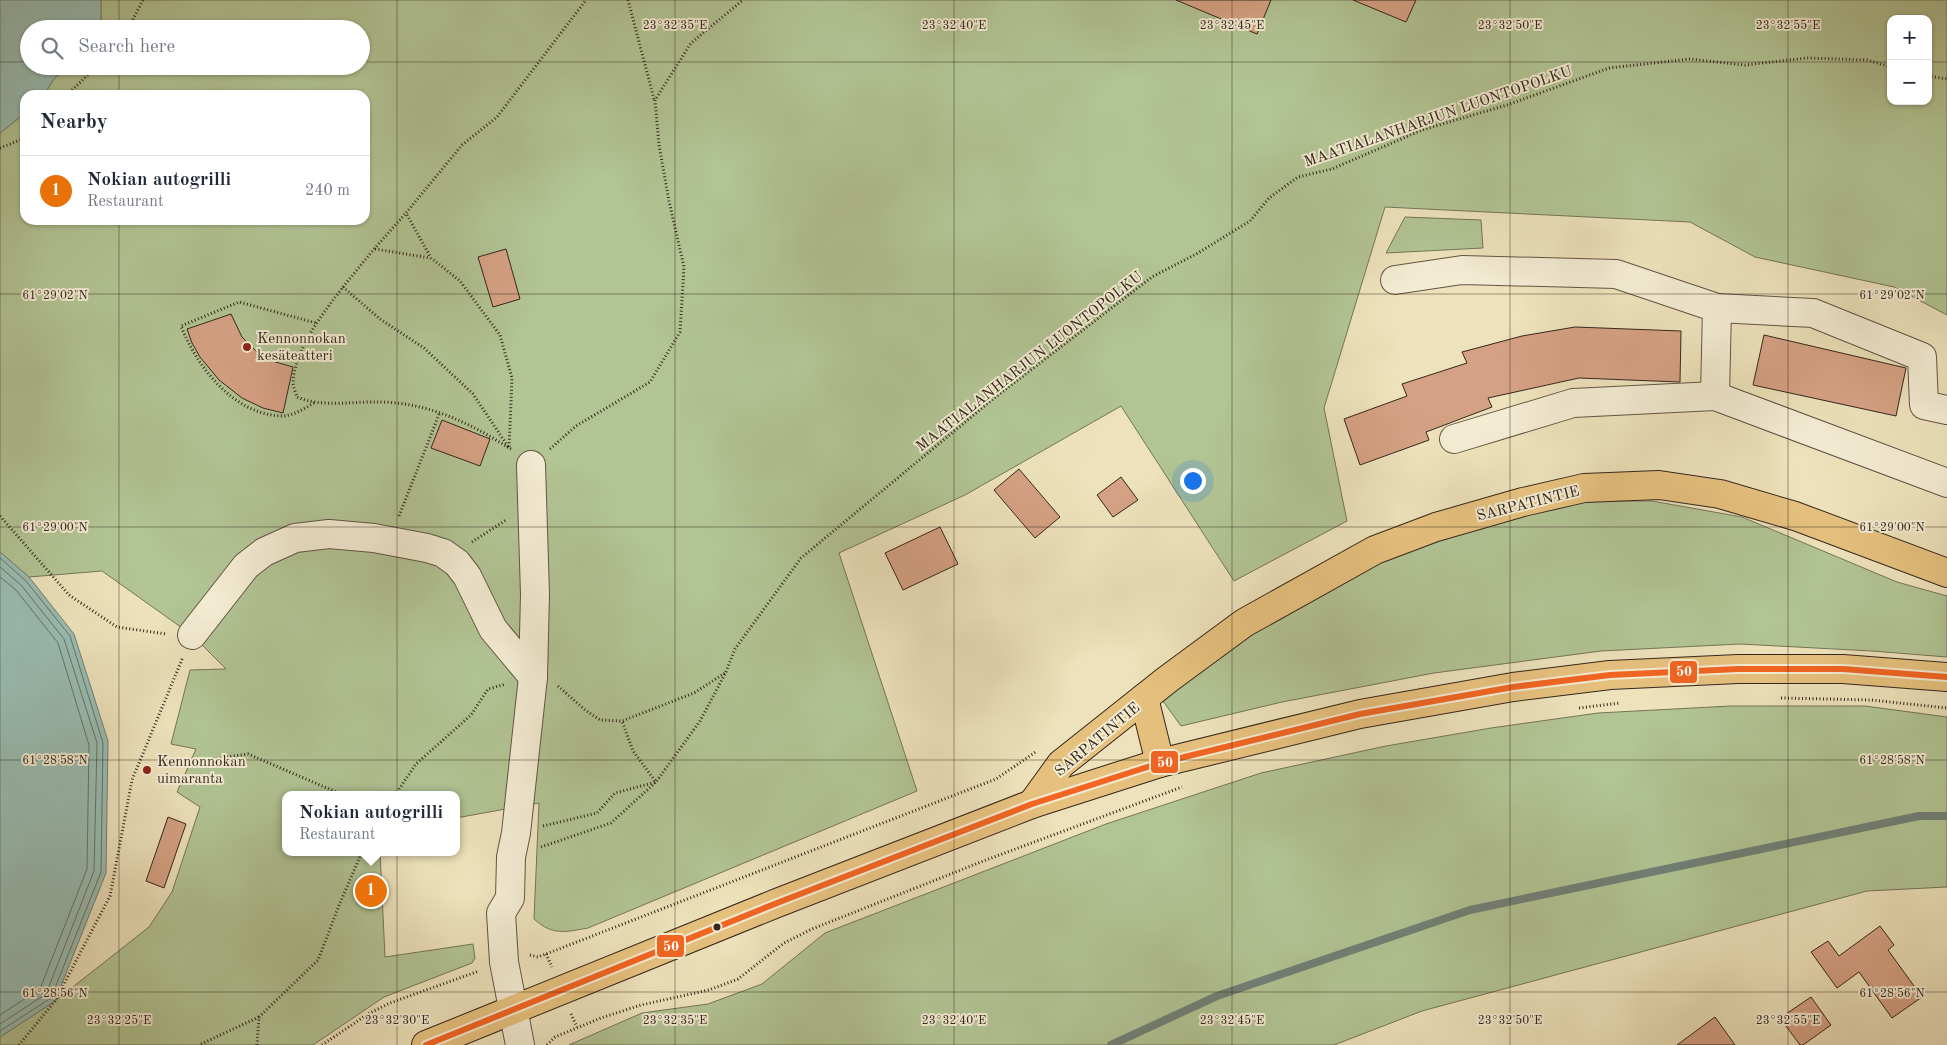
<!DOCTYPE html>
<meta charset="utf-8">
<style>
:root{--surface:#fff;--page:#f6f6f7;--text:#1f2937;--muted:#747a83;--line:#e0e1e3;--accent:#0f766e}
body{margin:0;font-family:"Old Standard TT",serif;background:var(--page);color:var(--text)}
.controls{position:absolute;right:15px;top:15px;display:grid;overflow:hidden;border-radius:10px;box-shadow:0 1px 4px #0004}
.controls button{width:45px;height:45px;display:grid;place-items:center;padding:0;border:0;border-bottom:1px solid var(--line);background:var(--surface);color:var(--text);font:25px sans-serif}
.you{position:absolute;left:1192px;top:480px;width:18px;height:18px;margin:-12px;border:4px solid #fff;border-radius:50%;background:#1a73e8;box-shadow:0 0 0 8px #1a73e833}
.badge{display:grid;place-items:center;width:32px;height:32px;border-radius:50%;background:var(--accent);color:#fff;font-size:16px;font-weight:700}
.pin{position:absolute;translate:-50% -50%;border:2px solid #fff;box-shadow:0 1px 5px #0006}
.popup{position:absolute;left:282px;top:791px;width:178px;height:65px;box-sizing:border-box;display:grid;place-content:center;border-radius:10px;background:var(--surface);filter:drop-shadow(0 1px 4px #0005);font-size:16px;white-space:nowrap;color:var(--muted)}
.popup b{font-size:19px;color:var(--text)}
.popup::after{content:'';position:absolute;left:50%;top:100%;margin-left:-10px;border:10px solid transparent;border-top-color:var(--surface)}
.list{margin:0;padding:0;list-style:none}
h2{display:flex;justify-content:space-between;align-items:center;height:65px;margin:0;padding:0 20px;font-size:21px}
h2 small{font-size:16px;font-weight:400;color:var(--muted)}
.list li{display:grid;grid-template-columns:32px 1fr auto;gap:15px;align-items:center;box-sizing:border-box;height:70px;padding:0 20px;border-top:1px solid var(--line)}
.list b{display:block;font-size:19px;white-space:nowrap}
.list p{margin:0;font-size:16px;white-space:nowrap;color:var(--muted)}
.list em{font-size:16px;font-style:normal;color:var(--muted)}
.icon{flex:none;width:28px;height:28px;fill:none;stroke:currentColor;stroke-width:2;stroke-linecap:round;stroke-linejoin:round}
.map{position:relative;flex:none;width:1947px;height:1045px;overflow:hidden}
.search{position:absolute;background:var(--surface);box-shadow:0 1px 4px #0004;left:20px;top:20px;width:350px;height:55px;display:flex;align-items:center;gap:12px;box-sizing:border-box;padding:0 18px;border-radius:28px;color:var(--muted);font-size:19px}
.panel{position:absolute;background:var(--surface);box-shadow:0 1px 4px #0004;left:20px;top:90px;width:350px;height:135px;border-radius:15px}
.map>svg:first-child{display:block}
.green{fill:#b2c494;stroke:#737558;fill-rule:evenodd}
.water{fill:#99bdb3;stroke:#718177}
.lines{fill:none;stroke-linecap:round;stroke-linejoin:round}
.shore{stroke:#667268;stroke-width:1}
.stream{stroke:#718177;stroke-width:8}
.building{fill:#d5a184;stroke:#34261d}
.minor-casing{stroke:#625544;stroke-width:30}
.major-casing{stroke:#34261d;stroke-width:30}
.path{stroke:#34261d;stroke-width:3;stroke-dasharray:1 2.5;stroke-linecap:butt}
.minor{stroke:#f3ecd3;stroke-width:28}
.major{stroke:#e6c17e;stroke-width:28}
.bus-1-casing{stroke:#f3ecd3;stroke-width:10}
.bus-1{stroke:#f26522;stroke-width:6}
.ticks{fill:none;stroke:#34261d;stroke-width:1;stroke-opacity:0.45}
.poi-dot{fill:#8f2418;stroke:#f3ecd3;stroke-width:2}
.bus-dot{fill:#34261d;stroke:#f3ecd3;stroke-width:2}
.labels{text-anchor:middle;stroke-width:4;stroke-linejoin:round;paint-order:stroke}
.street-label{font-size:15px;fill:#34261d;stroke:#f3ecd3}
.poi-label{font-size:15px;fill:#34261d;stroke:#f3ecd3;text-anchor:start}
.ticks-label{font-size:12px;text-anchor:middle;fill:#34261d;stroke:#f3ecd3;stroke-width:4;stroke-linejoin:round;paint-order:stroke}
.line-badge{stroke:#f3ecd3;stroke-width:2}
.badge-label{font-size:14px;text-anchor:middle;font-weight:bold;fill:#fff}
</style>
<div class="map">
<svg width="1947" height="1045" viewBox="0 0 1947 1045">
<rect width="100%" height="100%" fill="#ede2bb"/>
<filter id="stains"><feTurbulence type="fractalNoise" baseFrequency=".004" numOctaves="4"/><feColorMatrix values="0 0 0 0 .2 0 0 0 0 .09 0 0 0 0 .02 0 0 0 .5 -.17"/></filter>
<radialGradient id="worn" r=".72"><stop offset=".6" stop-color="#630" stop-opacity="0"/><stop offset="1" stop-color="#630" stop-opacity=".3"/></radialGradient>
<g class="green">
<path d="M101,0H1947V315L1894,287L1755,257L1690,222L1385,207L1324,408L1347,521L1234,581L1121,406L965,495L839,553L917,791L588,928C565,932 553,936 534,919L539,803L456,818V795H286V852H380L385,957L473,944L475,958L472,963L384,997L313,1045H0V1037L55,1001L149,927L172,892L200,807L177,792L196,749L171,744L190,670L226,669L192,635L102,571L29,577L0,552V133L25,113V220H365V95H44L53,80L68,66H361V29H101ZM1891,19H1928V101H1891Z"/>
<polygon points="1405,217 1481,220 1483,248 1386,253"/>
<polygon points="1578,501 1652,501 1742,517 1897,582 1947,596 1947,657 1872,651 1740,644 1601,651 1434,673 1282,702 1181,726 1163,701 1217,656 1292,607 1379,562 1438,539"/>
<polygon points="1731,706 1865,706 1947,717 1947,887 1867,891 1422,1011 1334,1045 569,1045 642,1013 708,1004 762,984 825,933 1106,824 1261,773 1386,746 1491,728 1598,713"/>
</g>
<g class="water">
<polygon points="0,0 101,0 101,29 29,29 29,66 68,66 53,80 44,95 25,95 25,113 0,133"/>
<polygon points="0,552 29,577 74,634 108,741 106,873 55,1001 0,1037"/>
</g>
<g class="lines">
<g class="shore">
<polyline points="0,558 26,581 70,636 103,743 101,872 51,998 0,1031"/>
<polyline points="0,567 21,585 64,639 97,743 94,871 46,994 0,1024"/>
<polyline points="0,577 16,590 58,643 89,745 87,869 40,989 0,1015"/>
</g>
<polyline class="stream" points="1111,1045 1217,996 1470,910 1919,816 1947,816"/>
</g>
<g class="building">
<polygon points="1176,0 1271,0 1257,34"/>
<polygon points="1353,0 1416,0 1406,22"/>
<polygon points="506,249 520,299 493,307 478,257"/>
<polygon points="231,314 242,337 256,351 272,361 293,367 283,413 263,408 242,398 219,380 200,357 192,343 187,329"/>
<polygon points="1575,327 1681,331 1680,382 1579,378 1488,398 1492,407 1426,432 1429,440 1360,465 1344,419 1407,396 1402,384 1467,363 1462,352 1522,336"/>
<polygon points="1764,335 1906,368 1896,416 1753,385"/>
<polygon points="442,420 490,439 480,466 431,448"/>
<polygon points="1019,469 1060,517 1035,538 994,490"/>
<polygon points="1121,477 1138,500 1113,517 1097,495"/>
<polygon points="940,527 958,564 903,590 885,553"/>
<polygon points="168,817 186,824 164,888 146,881"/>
<polygon points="1880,926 1894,945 1888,950 1922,997 1892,1018 1859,972 1837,988 1811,952 1828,941 1839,956"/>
<polygon points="1811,997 1831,1025 1803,1045 1800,1045 1780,1018"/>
<polygon points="1715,1017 1735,1045 1677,1045"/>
</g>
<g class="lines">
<defs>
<g id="minor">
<polyline points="1395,280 1462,270 1616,274 1717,308 1813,313 1922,357 1924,405 1947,410"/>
<polyline points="1717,308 1715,396 1947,483"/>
<polyline points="1454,439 1573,403 1715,396"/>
<polyline points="192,635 246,566 264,552 295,538 329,534 374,538 427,548 443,553 457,563 467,576 493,629 533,677"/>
<polyline points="520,1045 504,962 501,913 510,898 511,857 516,833 533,677 535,594 531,465"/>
</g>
<g id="major">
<polyline points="1144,698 1160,763"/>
<polyline points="1032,804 1061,764 1168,679 1244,623 1375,550 1436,527 1523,502 1584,488 1659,485 1720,494 1795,516 1947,573"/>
<polyline points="426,1045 777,903 1032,804 1160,763 1360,714 1513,687 1610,675 1738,669 1843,669 1947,677"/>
</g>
</defs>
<use href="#minor" class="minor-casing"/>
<use href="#major" class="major-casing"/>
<g class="path">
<polyline points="628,0 654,99"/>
<polyline points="128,29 143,0"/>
<polyline points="1928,76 1947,79"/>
<polyline points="67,95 97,66"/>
<polyline points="0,148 20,140 25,134"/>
<polyline points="375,249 430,258"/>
<path d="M343,287L380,319L424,348L473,394L509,448C470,423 429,403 381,402C354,401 322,408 297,397C296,393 293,387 293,382C295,349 323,313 343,287Z"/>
<polyline points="343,287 374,249 406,213"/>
<path d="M314,403C305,408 293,416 282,416C234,415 197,367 181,326L239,302L316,323"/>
<polyline points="511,449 509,448 512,378 500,335 460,281 431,258 406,213 462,145 497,117 586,0"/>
<polyline points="550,449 576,426 650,382 680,332 684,267 669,201 659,145 655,100 691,43 743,0"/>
<polyline points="0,516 69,595 117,627 166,634"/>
<polyline points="399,516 440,412"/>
<polyline points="472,542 506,520"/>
<polyline points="558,686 584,709 600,720 622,721 694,693 725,673"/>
<polyline points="1781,698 1871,700 1947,708"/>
<polyline points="1579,708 1620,703"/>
<polyline points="213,759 248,754 343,795"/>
<polyline points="395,795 416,764 471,715 488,689 506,684"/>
<polyline points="543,826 597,813 615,793 656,782 700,721 726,672 735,649 801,558 993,399 1152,277 1198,253 1250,221 1269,198 1298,177 1332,169 1422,130 1507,105 1609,68 1690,59 1745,65 1807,58 1867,60 1891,67"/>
<polyline points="541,847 611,823 656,782 633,751 622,721"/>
<polyline points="546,954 552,967"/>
<polyline points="530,955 538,957 546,954 996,779 1037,751"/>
<polyline points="571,1014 577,1027"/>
<polyline points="201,1044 259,1017"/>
<polyline points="19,1045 55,1001 110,896 132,780 183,657"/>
<polyline points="257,1045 259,1017 318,960 340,903 362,852"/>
<polyline points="322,1045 368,1014 390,1003 479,971"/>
<polyline points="547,1045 555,1037 601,1018 641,1005 709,990 738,979 784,943 812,929 986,860 1182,787"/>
</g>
<use href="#minor" class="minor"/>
<use href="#major" class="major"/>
<defs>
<polyline id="bus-1" points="426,1045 777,903 1032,804 1160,763 1360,714 1513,687 1610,675 1738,669 1843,669 1947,677"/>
</defs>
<use href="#bus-1" class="bus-1-casing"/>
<use href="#bus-1" class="bus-1"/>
</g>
<path class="ticks" d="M119,0V29M397,0V1045M675,0V1045M954,0V1045M1232,0V1045M1510,0V1045M1788,0V1045M0,62H29M361,62H1891M1928,62H1947M119,66V95M119,220V1045M0,294H1947M0,527H1947M0,760H1947M0,992H1947"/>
<g class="poi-dot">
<circle cx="247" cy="347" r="5"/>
<circle cx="147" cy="770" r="5"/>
</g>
<circle class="bus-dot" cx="717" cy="927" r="4.5"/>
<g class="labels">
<g class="street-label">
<text transform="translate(1438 116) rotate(-19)" y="5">MAATIALANHARJUN LUONTOPOLKU</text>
<text transform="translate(1029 361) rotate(-38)" y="5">MAATIALANHARJUN LUONTOPOLKU</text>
<text transform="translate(1528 503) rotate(-14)" y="5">SARPATINTIE</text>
<text transform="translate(1097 739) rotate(-40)" y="5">SARPATINTIE</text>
</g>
<g class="poi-label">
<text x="257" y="343">Kennonnokan<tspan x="257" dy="17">kesäteatteri</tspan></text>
<text x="157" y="766">Kennonnokan<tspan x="157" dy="17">uimaranta</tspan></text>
</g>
</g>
<g class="ticks-label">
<text x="675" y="29">23°32'35"E</text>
<text x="954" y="29">23°32'40"E</text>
<text x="1232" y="29">23°32'45"E</text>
<text x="1510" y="29">23°32'50"E</text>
<text x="1788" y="29">23°32'55"E</text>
<text x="55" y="299">61°29'02"N</text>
<text x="1892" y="299">61°29'02"N</text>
<text x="55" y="531">61°29'00"N</text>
<text x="1892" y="531">61°29'00"N</text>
<text x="55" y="764">61°28'58"N</text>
<text x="1892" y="764">61°28'58"N</text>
<text x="55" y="997">61°28'56"N</text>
<text x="1892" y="997">61°28'56"N</text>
<text x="119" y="1024">23°32'25"E</text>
<text x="397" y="1024">23°32'30"E</text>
<text x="675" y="1024">23°32'35"E</text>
<text x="954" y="1024">23°32'40"E</text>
<text x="1232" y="1024">23°32'45"E</text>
<text x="1510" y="1024">23°32'50"E</text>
<text x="1788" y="1024">23°32'55"E</text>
</g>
<g class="line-badge">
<rect x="1669" y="660" width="29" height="24" rx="5" fill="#f26522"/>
<rect x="1150" y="750" width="29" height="24" rx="5" fill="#f26522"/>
<rect x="656" y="934" width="29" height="24" rx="5" fill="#f26522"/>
</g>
<g class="badge-label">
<text x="1684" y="676">50</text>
<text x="1165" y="767">50</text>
<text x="671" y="951">50</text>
</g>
<rect width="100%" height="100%" filter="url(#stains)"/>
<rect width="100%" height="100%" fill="url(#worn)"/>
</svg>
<div class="controls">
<button>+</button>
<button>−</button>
</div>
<div class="you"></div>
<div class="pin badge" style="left:371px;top:891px;background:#e8710a">1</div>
<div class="popup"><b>Nokian autogrilli</b>Restaurant</div>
<div class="search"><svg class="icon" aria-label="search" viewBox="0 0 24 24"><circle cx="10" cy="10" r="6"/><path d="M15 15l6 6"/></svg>Search here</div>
<section class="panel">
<h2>Nearby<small></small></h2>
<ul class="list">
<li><span class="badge" style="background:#e8710a">1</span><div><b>Nokian autogrilli</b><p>Restaurant</p></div><em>240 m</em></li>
</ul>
</section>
</div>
